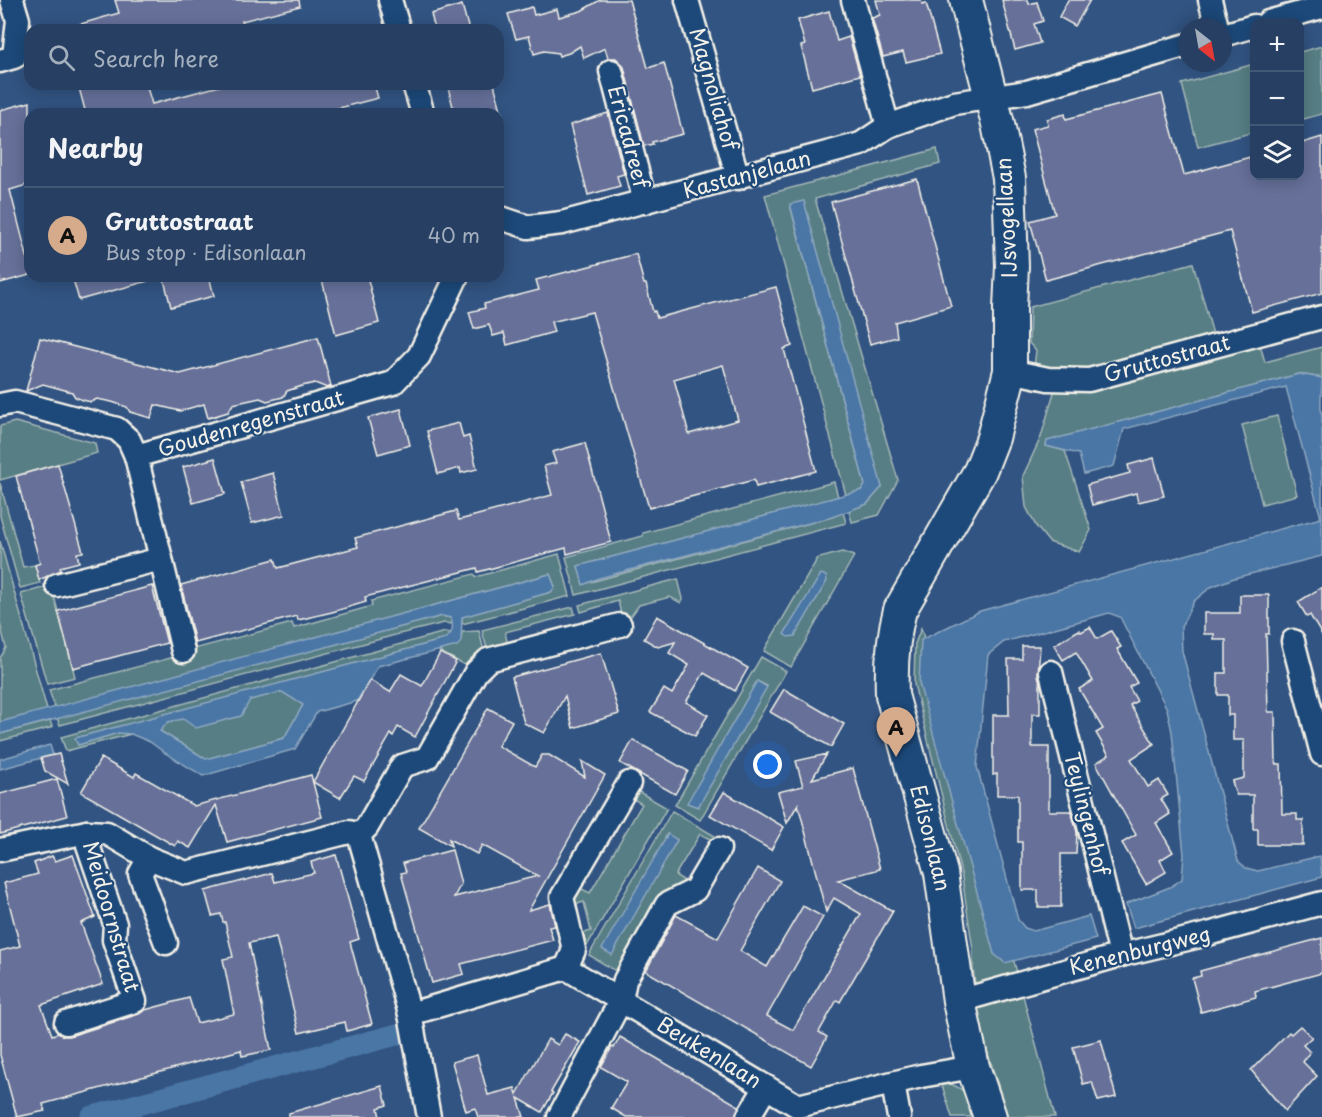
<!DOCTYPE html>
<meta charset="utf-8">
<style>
:root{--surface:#263f62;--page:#324a6b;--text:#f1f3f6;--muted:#a4afbe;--line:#425877;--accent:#d6ab8b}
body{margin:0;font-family:"Playpen Sans",sans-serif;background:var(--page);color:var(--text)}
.controls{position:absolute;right:18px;top:18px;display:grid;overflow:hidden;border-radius:12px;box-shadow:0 3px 15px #0003}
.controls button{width:54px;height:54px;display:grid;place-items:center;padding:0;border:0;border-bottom:2px solid var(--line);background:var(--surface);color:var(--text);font:30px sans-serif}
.compass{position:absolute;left:1178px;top:18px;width:54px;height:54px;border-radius:50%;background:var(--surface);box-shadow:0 3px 15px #0003;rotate:149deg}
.you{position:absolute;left:768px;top:765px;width:21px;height:21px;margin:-15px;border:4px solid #fff;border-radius:50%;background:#1a73e8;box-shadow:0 0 0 9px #1a73e833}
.badge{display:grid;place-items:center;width:39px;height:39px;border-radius:50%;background:var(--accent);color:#111;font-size:20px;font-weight:700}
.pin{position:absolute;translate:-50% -50px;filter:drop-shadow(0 2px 3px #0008)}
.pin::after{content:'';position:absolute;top:32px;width:21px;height:18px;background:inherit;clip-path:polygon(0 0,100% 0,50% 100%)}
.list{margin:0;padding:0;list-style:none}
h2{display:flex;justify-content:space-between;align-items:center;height:78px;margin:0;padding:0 24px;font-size:26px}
h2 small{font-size:20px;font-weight:400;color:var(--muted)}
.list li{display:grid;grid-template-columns:39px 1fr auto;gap:18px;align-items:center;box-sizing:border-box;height:96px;padding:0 24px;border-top:2px solid var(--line)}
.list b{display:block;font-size:22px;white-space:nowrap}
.list p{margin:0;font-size:20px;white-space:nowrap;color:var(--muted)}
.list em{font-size:20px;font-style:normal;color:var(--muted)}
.icon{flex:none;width:33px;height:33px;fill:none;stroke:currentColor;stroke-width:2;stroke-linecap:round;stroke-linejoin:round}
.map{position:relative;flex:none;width:1322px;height:1117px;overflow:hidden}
.search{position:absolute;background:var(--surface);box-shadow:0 3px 15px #0003;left:24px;top:24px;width:480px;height:66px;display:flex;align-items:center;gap:15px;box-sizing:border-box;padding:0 21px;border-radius:18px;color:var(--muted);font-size:22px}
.panel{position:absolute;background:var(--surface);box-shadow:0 3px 15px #0003;left:24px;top:108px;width:480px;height:174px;border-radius:18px}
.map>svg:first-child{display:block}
.green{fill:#567e84;stroke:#a5b8b6;stroke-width:1.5;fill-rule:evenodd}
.water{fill:#4a76a5;stroke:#8ea7c0;stroke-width:1.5;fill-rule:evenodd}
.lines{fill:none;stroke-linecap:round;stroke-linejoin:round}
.canal{stroke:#4a76a5;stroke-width:22}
.building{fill:#667099;stroke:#f4f1e8;stroke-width:1.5;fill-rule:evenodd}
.street-casing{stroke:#f4f1e8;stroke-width:27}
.secondary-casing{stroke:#f4f1e8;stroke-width:36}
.street{stroke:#1f4a7a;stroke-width:22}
.secondary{stroke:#1f4a7a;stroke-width:32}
.labels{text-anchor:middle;stroke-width:4.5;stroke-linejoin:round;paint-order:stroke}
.street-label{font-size:21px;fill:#f4f1e8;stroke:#1f4a7a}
</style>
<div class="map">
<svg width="1322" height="1117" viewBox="0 0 1322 1117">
<rect width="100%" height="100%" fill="#325482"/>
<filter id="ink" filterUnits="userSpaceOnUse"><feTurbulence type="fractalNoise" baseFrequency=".0167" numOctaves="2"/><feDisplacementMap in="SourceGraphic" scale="12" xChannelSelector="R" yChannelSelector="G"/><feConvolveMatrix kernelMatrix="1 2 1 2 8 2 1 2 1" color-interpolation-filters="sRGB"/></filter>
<g filter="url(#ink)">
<g class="green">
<polygon points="1322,46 1322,114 1300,120 1300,52"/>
<polygon points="1254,64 1254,132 1198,147 1182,84"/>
<polygon points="937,149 940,164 815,199 898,480 879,515 852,522 849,510 867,504 882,487 790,205 865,485 862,490 846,495 765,195"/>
<polygon points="1193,263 1214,338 1081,372 1034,367 1036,351 1029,343 1030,307"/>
<polygon points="1260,345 1265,362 1322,347 1322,378 1299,374 1047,441 1046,446 1065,451 1091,530 1079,552 1049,542 1036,526 1026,507 1023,476 1041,437 1055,389"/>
<polygon points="1277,416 1297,495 1262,504 1242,425"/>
<polygon points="15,422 95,443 97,453 0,480 0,426"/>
<polygon points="834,482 838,497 578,566 583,584 832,517 843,512 846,523 576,595 566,557 643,536 643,533"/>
<polygon points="0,483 23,567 35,565 40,583 20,588 0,516"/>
<polygon points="0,541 47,710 0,722 0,658 6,648 0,623"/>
<polygon points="842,552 854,556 791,667 764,651 815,563 816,559"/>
<polygon points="559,554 570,596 462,624 462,617 551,592 555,587 550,574 55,708 49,690 190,653 190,650 292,623 294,628 372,606 371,601 474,574 476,577"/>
<polygon points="678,579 683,599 681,603 670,597 639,605 624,626 618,601 581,612 579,605"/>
<polygon points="46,587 48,593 53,592 75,677 47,684 21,594"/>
<polygon points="573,607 575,614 505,632 508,646 488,653 482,630"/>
<polygon points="442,616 451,618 452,624 444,623 399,634 60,725 57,718"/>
<polygon points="921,628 957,745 1055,1117 1008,1117 986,1047 979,1014 973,968 973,950 962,877 914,684 915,644"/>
<polygon points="479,631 485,655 470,668 437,650 461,642 462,632"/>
<polygon points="445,632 452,633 450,637 442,640 76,738 78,745 118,733 131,734 66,751 61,737"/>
<path d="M761,657L786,671L700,820L675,805ZM757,681L767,686L698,806L688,803Z"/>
<polygon points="283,691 303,705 284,738 206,759 160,731 168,722"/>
<polygon points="50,721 52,726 50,728 0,741 0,734"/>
<polygon points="634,789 667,808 584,951 578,935 591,931 584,902 570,906 578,887 590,893 642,804 630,797"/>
<path d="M672,811L720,839L718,843L700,834L675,875L689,884L671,888L619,973L589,955ZM667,834L677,840L611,955Z"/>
<path d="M941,1082C966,1086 969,1097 981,1117H952Z"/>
</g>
<g class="water">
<polygon points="804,201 882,487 867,504 832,517 599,578 583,585 578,566 862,490 865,485 790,204"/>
<path d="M1299,374L1322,378C1322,389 1319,408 1322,416V556L1234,578L1211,587L1194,601L1181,627L1182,651L1238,861L1246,868L1258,871L1320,856L1322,877L1134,928L1126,904L1170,887L1182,879L1184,855L1172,732L1167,709L1120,617L1109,613L1004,642L988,655L977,767L1018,920L1025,928L1034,931L1089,916L1096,939L1005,963L994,954L919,683L921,640L980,611L1321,518L1286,387L1124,429L1114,466L1084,474L1079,454L1046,446L1047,441Z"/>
<path d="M550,574L555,587L551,592L462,617L461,642L457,646L378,666L357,701L317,712L295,749L203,776L165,753L150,742L131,734L118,733L78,745L75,738L442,640C453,635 454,629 451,618L442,616L0,734V722ZM282,692L303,705L284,738L206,759L160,731L168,722L183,719L196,728L241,716L250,700Z"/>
<polygon points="821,574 826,576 827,581 795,636 788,637 784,634"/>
<polygon points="757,681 767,687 698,807 687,803"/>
<polygon points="50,745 53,755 0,769 0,759"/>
<polygon points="668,834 677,840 612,955 602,949"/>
</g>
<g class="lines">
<polyline class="canal" points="91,1117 395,1035"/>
</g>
<g class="building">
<polygon points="115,0 299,0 300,6 242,21 245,30 78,30 77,25 119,13"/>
<polygon points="600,0 629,0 648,68 664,63 683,134 652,142 653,144 644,146 624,67 616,58 608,58 605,48 584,58 580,46 569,53 559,56 558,53 544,51 534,54 529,36 516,39 508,14 532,7 534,15 557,9 559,17 581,11"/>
<polygon points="876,0 921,0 922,4 926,3 940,54 906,62 903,52 883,57 872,18 880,15"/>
<polygon points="1002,0 1028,0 1029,4 1037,2 1043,21 1034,24 1040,43 1015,50"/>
<polygon points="1068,0 1090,0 1075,26 1059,17"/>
<polygon points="462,5 469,30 435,30 431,14"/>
<polygon points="829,11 837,41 849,37 860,75 812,88 801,46 805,45 798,20"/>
<polygon points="78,84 146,84 152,104 227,84 374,84 378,98 316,114 86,114"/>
<polygon points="447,84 494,84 502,114 455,114"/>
<polygon points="1162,94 1184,175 1254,156 1254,176 1299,176 1299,144 1322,137 1322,293 1252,312 1230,231 1046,280 1030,221 1055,214 1032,129 1048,125 1047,119 1065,114 1066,119"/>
<polygon points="30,102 30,184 10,190 30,268 30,275 0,283 0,110"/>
<polygon points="608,113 624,174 617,176 620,186 588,195 570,125"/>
<polygon points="917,179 951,306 895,322 897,337 870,344 831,202"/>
<path d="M636,254L644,284H646L653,312L655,311L657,318L776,287L792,346L784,349L816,471L756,487L754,480L649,508L592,312L551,322L554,332L507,345L504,333L493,336L489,325L474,329L469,312L485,308L484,304L539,290L536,280ZM723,365L738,420L689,434L674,379Z"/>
<polygon points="72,276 148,276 148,281 79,300"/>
<polygon points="163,276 209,276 214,296 171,307"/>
<polygon points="321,276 367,276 379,323 336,335"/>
<polygon points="318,337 331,386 327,388 315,383 302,386 287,391 283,397 267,401 260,398 233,404 228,412 208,418 204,404 180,411 155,405 151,418 130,412 127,407 112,402 97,399 91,402 83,400 75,397 72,392 43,384 26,391 40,338 180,374"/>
<polygon points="401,409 410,445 378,454 368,418"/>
<polygon points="459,423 463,438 469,436 477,469 461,473 460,468 438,474 427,431"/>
<polygon points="585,443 611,542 567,554 566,548 478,572 477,568 365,597 366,602 332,612 298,620 297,616 195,643 181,585 275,559 278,568 358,547 355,538 456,511 459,520 552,495 544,466 556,463 552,452"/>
<polygon points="215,458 225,494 193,503 183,467"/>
<polygon points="1154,458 1164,496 1138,502 1136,493 1092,505 1087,485 1130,473 1128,465"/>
<polygon points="58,464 83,552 77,553 79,562 60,567 61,570 39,580 35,565 40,563 16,476"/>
<polygon points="273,473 284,515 252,523 241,482"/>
<polygon points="152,586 167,643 73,668 58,611"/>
<polygon points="1322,587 1322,635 1310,615 1307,617 1298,602"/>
<polygon points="1240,595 1269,595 1269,634 1266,634 1268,712 1275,712 1276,764 1281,764 1282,814 1297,814 1297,820 1303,820 1303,845 1258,845 1258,829 1253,829 1253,795 1236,795 1232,781 1244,778 1244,740 1233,740 1233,715 1228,715 1228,695 1218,695 1218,673 1226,673 1226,640 1214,640 1214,634 1204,634 1204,613 1240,613"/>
<polygon points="657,616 748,668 735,691 704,673 686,702 708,715 695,736 650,712 664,689 672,694 689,665 669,653 675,642 658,647 644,639"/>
<polygon points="1090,627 1097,639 1111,631 1121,647 1117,649 1137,683 1129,687 1137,701 1130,705 1154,744 1131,759 1148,787 1159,780 1168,795 1161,799 1170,814 1156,823 1173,852 1160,860 1166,872 1146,884 1122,843 1136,835 1096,763 1109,755 1096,733 1103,729 1079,689 1093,681 1076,652 1063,660 1054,645 1079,630 1081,632"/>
<polygon points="1022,646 1040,646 1038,675 1040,683 1040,714 1032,714 1032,747 1049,747 1049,811 1071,811 1077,832 1076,854 1061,854 1061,907 1038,907 1038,890 1022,890 1022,842 1018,842 1018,795 997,795 997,774 993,775 993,715 1009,715 1008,659 1022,659"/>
<polygon points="440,653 456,661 415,737 398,727 393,736 391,734 364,781 354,776 340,798 313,782 370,680 390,692 401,674 422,686"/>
<polygon points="601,653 619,714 573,728 565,696 544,733 524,723 512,677"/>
<polygon points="784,689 844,724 831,747 770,712"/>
<polygon points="488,708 512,721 498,746 535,767 542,755 549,755 585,777 582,761 605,775 529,910 550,904 555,926 549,927 553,940 461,964 464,974 432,983 401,873 406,872 403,863 452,850 461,884 454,897 538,876 482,845 477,854 449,839 451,846 419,828"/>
<polygon points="633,740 688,771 675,794 620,763"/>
<polygon points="59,754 68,784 45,771 41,758"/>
<polygon points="827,754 812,779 853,768 880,869 838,880 893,911 840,1002 837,1000 819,1032 827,1037 811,1066 646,971 676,915 718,938 758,868 780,881 740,951 767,967 803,906 823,917 767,1016 793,1030 861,914 834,898 826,912 798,804 787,823 778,792 803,786 796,761"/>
<polygon points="101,758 134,777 136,773 194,806 311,775 322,817 227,842 216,805 190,848 178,841 175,846 81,792"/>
<polygon points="57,779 67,816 0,834 0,794"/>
<polygon points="724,792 784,827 771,850 710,815"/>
<polygon points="73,855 95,917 81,923 103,984 41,1005 52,1035 58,1033 64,1036 70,1036 139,1014 145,1010 189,998 197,1023 234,1014 223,959 233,957 225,922 223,922 221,914 212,916 205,891 272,873 275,882 314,873 311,862 336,855 359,939 350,942 372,1024 347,1031 345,1022 299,1033 276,937 249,943 271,1050 242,1056 241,1050 43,1104 45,1111 17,1117 0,1055 0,951 20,946 4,883 38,874 34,863 52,856 55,861"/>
<polygon points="1322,938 1322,973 1255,991 1256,997 1201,1012 1192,978 1201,976 1200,971"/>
<polygon points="1300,1026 1312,1037 1303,1045 1310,1052 1303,1062 1317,1076 1285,1111 1251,1070 1289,1032 1291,1034"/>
<polygon points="565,1034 580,1042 551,1092 553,1093 542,1112 518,1098 524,1117 478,1117 475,1108 466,1111 452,1062 477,1055 488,1095 515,1088 517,1094 548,1039 558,1045"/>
<polygon points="620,1037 739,1106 735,1117 626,1117 611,1108 627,1082 601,1067 612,1047 614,1048"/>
<polygon points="1101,1040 1116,1097 1098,1101 1092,1082 1083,1084 1073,1047"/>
<polygon points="382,1086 387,1105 378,1108 380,1117 289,1117 289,1113"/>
</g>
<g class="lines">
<defs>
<g id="street">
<polyline points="390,0 399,30"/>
<polyline points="687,0 738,178"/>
<polyline points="853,0 888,126"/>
<polyline points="1210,0 1217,27"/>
<polyline points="1268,22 1322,7"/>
<polyline points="1223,35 1254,26"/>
<polyline points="0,61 14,57 18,20 12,0"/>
<polyline points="611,71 645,202"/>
<polyline points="414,84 423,114"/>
<polyline points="498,217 528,227 562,223 861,144 888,126 954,103 1027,92 1187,45"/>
<polyline points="1010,371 1048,379 1089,380 1322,317"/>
<polyline points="0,405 15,402 117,429 129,440 136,456 393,383 419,356 457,276"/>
<polyline points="136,456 161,559"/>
<polyline points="57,585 161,559 183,651"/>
<polyline points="1293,641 1322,754"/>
<polyline points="1051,672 1121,955"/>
<polyline points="0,850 87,832 107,833 149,858 186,873 349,832 359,835"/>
<polyline points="149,858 140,874 166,943"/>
<polyline points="566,968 574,950 562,897 629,783"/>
<polyline points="959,1001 1121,955 1208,934 1322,903"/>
<polyline points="410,1014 359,835 367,827 402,766 427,758 476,672 488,660 620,625"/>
<polyline points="66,1023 135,1001 114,940 115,924 88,845 87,832"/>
<polyline points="893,1084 899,1117"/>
<polyline points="429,1117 410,1014 566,968 798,1106 921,1076 973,1067"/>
<polyline points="559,1117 621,1000 625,980 667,904 695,890 719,849"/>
<polyline points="748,1117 766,1087"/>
</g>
<path id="secondary" d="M966,0L998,124L1009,178L1012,266L1010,308V371L993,438L980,471L900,610C892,639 891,666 892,695L941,873L959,1001L973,1067L990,1117"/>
</defs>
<use href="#street" class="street-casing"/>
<use href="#secondary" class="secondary-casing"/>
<use href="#street" class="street"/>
<use href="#secondary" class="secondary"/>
</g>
</g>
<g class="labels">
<g class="street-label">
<text transform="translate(713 89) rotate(74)" y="7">Magnoliahof</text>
<text transform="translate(628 137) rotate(75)" y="7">Ericadreef</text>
<text transform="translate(747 175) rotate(-15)" y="7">Kastanjelaan</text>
<text transform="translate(1007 218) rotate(-93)" y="7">IJsvogellaan</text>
<text transform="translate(1167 359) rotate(-15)" y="7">Gruttostraat</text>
<text transform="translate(251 424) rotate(-16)" y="7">Goudenregenstraat</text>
<text transform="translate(1086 814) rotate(76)" y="7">Teylingenhof</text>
<text transform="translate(930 838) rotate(76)" y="7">Edisonlaan</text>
<text transform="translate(111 917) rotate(74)" y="7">Meidoornstraat</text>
<text transform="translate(1140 951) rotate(-14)" y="7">Kenenburgweg</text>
<text transform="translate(709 1053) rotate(31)" y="7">Beukenlaan</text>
</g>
</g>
</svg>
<div class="controls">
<button>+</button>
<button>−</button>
<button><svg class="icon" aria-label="layers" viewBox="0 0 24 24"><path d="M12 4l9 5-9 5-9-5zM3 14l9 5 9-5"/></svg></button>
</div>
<svg class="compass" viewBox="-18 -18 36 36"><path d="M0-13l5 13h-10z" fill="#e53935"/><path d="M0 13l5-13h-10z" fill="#a4afbe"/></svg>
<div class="you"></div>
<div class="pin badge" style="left:896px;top:757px">A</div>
<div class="search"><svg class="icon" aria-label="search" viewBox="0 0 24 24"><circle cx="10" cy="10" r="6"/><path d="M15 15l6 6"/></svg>Search here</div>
<section class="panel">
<h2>Nearby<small></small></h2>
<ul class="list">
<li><span class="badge">A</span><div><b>Gruttostraat</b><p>Bus stop · Edisonlaan</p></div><em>40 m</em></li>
</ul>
</section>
</div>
